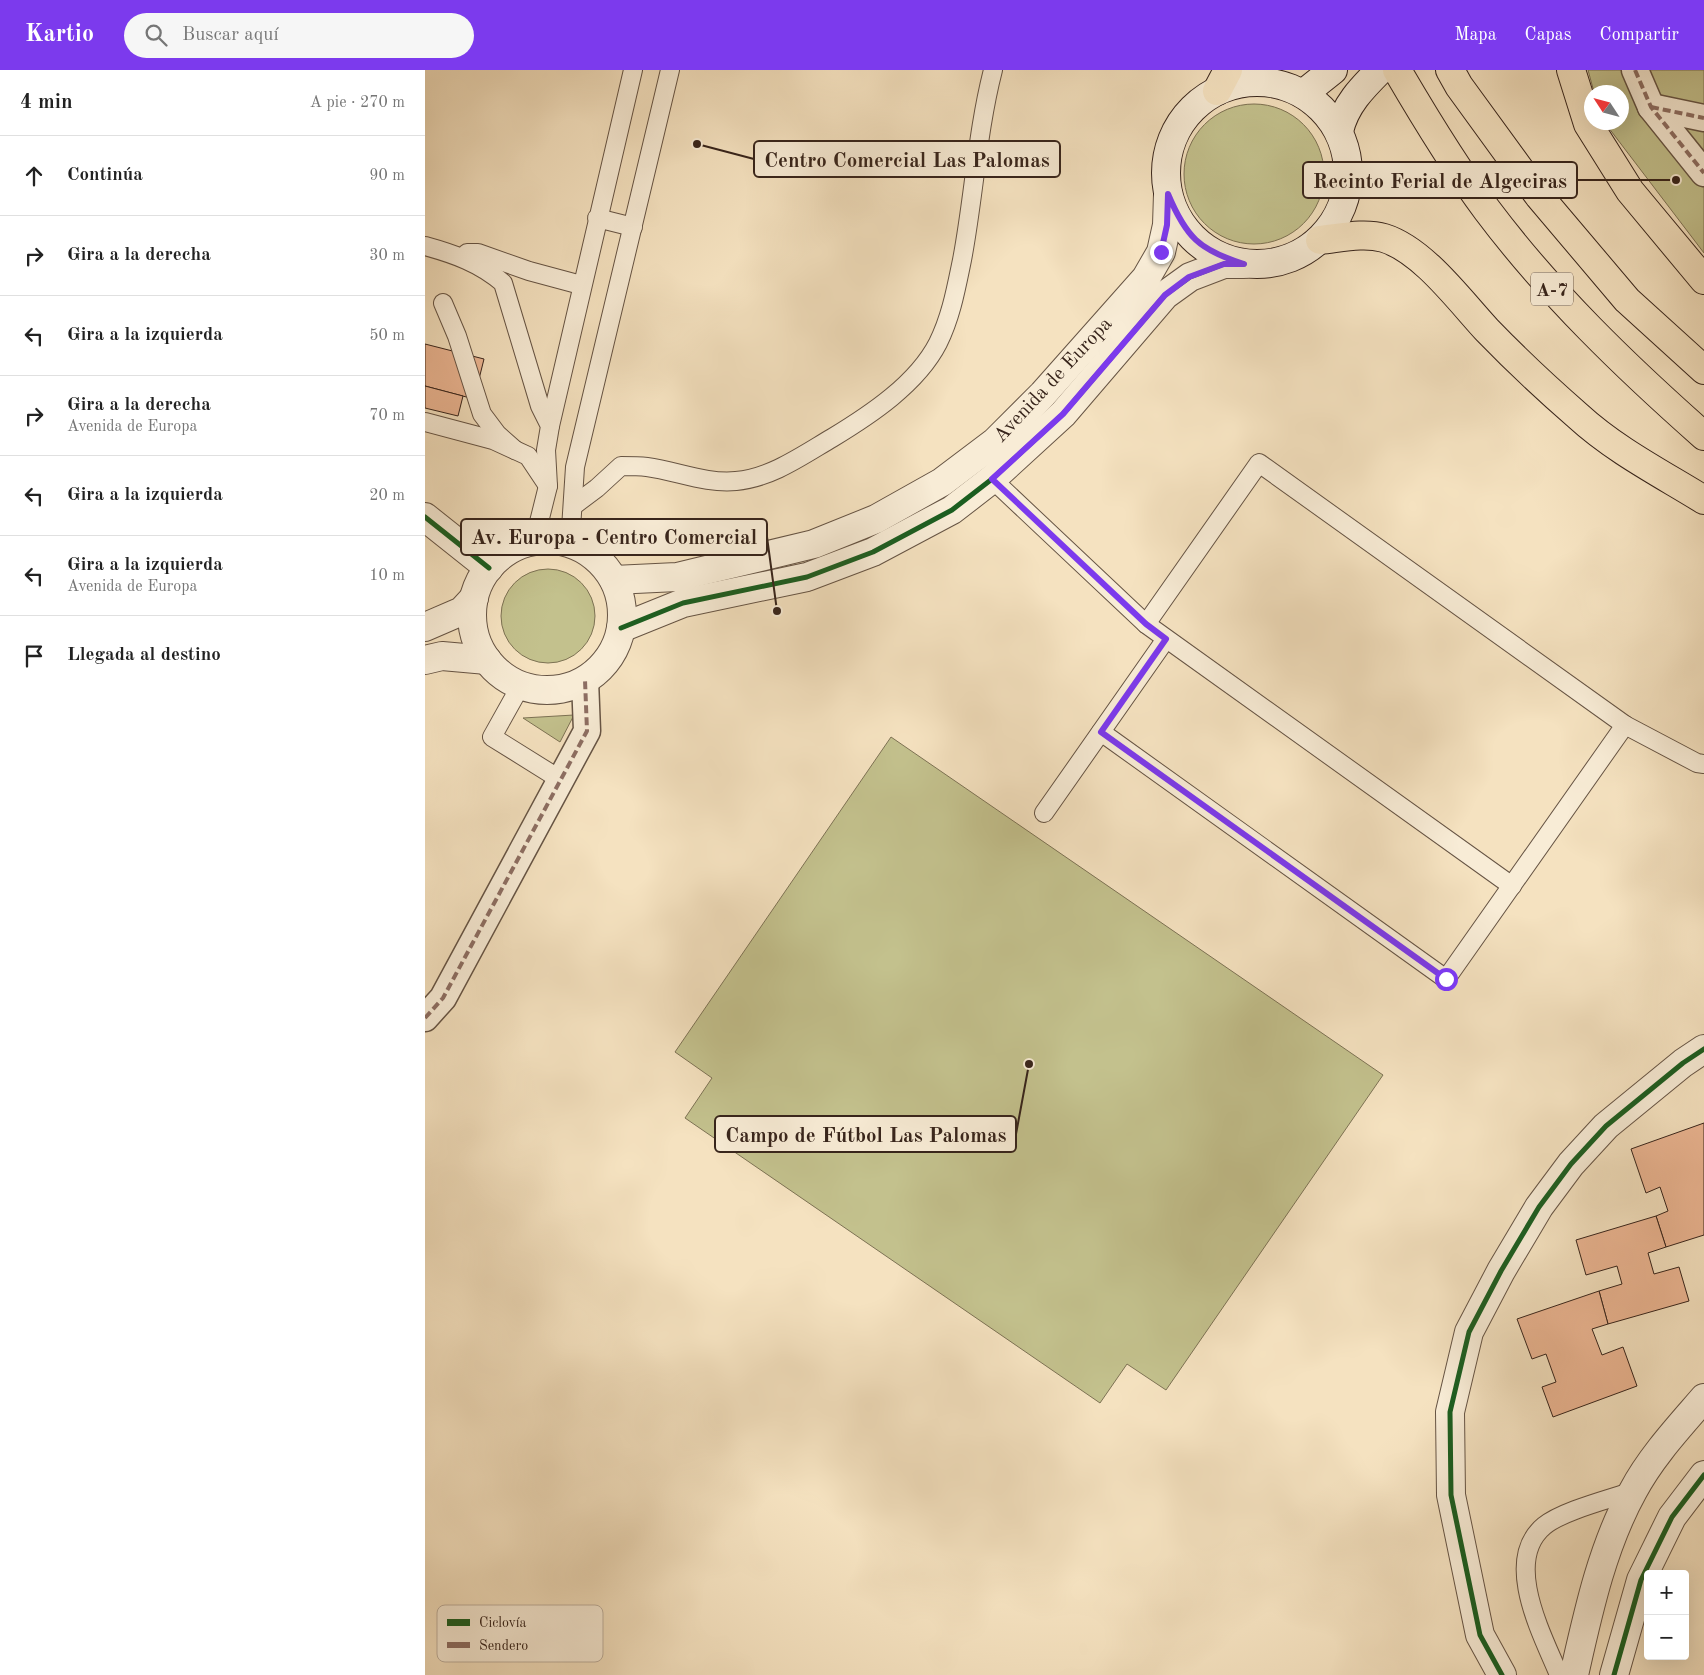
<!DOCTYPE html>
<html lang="es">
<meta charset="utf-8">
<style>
:root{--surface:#fff;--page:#f6f6f6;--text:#222;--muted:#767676;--line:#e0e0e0;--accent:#7c3aed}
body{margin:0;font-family:"Old Standard TT",serif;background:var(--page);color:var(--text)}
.controls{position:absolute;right:15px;bottom:15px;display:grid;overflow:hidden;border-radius:5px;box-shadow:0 5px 20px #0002}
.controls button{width:45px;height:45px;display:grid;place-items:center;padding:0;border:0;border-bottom:1px solid var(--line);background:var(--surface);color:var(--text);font:25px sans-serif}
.compass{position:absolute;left:1159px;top:15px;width:45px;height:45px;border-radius:50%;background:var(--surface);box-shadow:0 5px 20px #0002;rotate:306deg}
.stop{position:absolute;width:15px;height:15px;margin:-11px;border:4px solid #7c3aed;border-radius:50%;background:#fff}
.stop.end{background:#7c3aed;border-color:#fff;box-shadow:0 1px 5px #0008}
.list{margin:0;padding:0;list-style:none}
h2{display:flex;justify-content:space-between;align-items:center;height:65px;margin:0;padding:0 20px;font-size:21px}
h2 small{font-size:16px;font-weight:400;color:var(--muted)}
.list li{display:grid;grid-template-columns:32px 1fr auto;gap:15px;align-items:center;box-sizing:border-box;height:80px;padding:0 20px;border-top:1px solid var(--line)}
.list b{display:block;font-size:19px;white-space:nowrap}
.list p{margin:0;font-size:16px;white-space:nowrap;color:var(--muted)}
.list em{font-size:16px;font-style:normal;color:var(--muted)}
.icon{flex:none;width:28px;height:28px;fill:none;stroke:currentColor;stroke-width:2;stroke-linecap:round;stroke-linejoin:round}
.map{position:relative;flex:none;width:1279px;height:1605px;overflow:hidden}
header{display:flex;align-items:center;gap:30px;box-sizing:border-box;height:70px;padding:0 25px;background:var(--accent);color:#fff}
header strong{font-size:24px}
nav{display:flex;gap:28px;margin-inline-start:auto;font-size:18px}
.search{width:350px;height:45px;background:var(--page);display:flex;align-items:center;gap:12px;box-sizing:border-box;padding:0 18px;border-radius:28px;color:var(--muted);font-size:19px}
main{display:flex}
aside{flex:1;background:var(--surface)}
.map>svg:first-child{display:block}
.green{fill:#c3c18d;stroke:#7d7254}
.building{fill:#ecb693;stroke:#37241b}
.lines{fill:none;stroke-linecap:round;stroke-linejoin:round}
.service-casing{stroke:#665444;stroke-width:20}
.pedestrian-casing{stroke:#665444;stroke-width:29}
.minor-casing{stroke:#665444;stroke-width:30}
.tertiary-casing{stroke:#665444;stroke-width:30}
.secondary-casing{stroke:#37241b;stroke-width:30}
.motorway-casing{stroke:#37241b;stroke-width:30}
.service{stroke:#f8ecd6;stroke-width:18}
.pedestrian{stroke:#f8ecd6;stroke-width:26}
.minor{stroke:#f8ecd6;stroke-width:28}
.tertiary{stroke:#f8ecd6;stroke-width:28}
.secondary{stroke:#f8ecd6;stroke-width:28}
.motorway{stroke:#f5e2c0;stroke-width:28}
.quiet{stroke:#8d6e63;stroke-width:4;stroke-dasharray:8 4;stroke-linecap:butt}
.cycleway-casing{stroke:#f8ecd6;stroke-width:8}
.cycleway{stroke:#1b5e20;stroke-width:5}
.route{stroke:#7c3aed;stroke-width:6}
.labels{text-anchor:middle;stroke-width:4;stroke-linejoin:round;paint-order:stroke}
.shield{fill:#f8ecd6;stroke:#716053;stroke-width:1}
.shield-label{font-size:19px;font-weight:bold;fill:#37241b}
.street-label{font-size:20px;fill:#37241b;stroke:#f8ecd6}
.key{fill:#f8ecd6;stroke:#beb09e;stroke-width:1}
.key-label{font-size:14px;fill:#37241b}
.leader{fill:none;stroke:#37241b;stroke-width:2}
.callout-dot{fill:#37241b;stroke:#f8ecd6;stroke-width:2}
.callout{fill:#f8ecd6;stroke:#37241b;stroke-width:2}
.callout-label{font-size:21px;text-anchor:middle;font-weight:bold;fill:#37241b}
</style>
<header>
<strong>Kartio</strong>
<div class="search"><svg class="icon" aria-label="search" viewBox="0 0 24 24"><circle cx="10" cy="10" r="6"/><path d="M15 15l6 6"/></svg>Buscar aquí</div>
<nav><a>Mapa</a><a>Capas</a><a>Compartir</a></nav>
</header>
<main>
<aside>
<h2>4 min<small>A pie · 270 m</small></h2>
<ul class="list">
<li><svg class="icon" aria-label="ahead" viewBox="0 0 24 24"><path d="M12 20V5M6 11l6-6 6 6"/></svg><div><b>Continúa</b></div><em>90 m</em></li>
<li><svg class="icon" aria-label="right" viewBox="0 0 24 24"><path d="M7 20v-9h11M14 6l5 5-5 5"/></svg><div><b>Gira a la derecha</b></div><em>30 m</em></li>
<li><svg class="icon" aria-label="left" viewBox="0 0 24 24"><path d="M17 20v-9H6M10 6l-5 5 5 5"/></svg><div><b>Gira a la izquierda</b></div><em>50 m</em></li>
<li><svg class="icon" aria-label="right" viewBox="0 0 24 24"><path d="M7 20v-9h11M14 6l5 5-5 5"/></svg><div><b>Gira a la derecha</b><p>Avenida de Europa</p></div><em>70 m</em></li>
<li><svg class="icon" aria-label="left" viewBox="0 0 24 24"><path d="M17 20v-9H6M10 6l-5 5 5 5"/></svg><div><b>Gira a la izquierda</b></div><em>20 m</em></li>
<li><svg class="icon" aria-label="left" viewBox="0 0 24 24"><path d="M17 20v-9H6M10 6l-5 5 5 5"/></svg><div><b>Gira a la izquierda</b><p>Avenida de Europa</p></div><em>10 m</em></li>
<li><svg class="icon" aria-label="arrive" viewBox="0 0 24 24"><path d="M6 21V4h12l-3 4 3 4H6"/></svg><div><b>Llegada al destino</b></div></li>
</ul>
</aside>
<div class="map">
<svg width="1279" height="1605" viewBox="0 0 1279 1605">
<rect width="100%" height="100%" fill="#f5e2c0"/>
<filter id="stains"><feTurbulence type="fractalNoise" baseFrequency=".004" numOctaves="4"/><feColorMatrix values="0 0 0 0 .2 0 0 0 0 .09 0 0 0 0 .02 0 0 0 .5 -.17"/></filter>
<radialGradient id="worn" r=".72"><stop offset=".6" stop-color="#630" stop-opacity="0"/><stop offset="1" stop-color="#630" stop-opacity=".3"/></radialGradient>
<g class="green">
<polygon points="1163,0 1279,0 1279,183 1180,53 1196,52 1196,22 1169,22"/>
<circle cx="829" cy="104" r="70"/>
<circle cx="123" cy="546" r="47"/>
<polygon points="149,645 135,672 98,648"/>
<polygon points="466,667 958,1005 741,1320 702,1294 675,1333 260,1048 287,1008 250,982"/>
</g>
<g class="building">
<polygon points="0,274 59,289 49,329 0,316"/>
<polygon points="0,316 38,326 33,346 0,338"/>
<polygon points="1279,1053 1279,1165 1241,1177 1231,1146 1243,1141 1235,1117 1221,1123 1206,1079"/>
<polygon points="1231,1146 1241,1177 1223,1183 1229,1204 1254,1197 1264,1231 1183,1254 1174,1221 1197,1214 1192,1196 1161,1205 1151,1170"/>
<polygon points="1174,1221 1183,1254 1167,1259 1177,1285 1198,1277 1212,1316 1128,1347 1117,1317 1131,1312 1121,1284 1107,1289 1092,1249"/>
</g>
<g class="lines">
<defs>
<g id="service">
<polyline points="172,148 208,157"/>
<path d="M0,176C29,184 55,193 78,213L115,336L125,356L121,380L123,416L109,472"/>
<polyline points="42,183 53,183 104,201 156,215"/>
<polyline points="18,233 32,266 57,344 72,364 90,380"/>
<polyline points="0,352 68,370 103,386 123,416"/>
<polyline points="125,356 208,0"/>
<polyline points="567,409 721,554 1087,816"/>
<path d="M148,436L172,418L196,396C204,396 214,396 222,397C252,401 281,414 311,411C346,408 378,385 407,368C445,345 492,314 513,273C526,247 531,219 537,190C549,127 552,62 568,0"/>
<polyline points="145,474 150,397 245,0"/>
<polyline points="721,554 834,393 1200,655"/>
<polyline points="96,615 67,667 136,710"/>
<polyline points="676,662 1021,909 1200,655 1272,693 1279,694"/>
<polyline points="619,743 741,569"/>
<path d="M1134,1605C1118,1566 1077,1491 1119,1456C1137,1441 1185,1429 1208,1421"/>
</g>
<g id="pedestrian">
<polyline points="1210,0 1226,37 1279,103"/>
<polyline points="1226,37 1279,48"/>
<polyline points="0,948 18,928 162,661 160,610"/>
</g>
<polyline id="minor" points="1077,1605 1055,1565 1026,1425 1025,1342 1044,1262 1076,1201 1114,1137 1146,1094 1181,1056 1258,993 1279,979"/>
<g id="tertiary">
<polyline points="0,447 64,498"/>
<circle cx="122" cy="545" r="75"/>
<polyline points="189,510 252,507 389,474 451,449 517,412 570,372 618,324 721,208 736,182 742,155 743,124"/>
<polyline points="0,557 37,541 49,528"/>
<polyline points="196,558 258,533 382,507 448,482 527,440 567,409 638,344 740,225 765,207 799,194 819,194"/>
<polyline points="0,590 17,586 62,590"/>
<path d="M1149,1605C1163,1543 1177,1477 1208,1421C1226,1387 1254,1357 1279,1328"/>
<polyline points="1189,1605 1216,1510 1247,1447 1279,1405"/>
</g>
<g id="secondary">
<circle cx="832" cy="103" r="91"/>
<polyline points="878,24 908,0"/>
<path d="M914,61C920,35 937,18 955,0"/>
</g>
<g id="motorway">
<path d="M972,0C1000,48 1029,96 1062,140C1125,224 1201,297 1279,366"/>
<polyline points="1025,0 1034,16 1114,126 1202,230 1279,300"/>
<polyline points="1146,0 1163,54 1205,121 1279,210"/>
<polyline points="792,21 803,0"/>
<path d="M895,170C915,168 939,162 959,168C998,180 1035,231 1062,260C1091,290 1122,319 1153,346C1190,380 1237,404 1279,430"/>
</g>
</defs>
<use href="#service" class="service-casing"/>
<use href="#pedestrian" class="pedestrian-casing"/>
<use href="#minor" class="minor-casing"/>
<use href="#tertiary" class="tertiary-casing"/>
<use href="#secondary" class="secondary-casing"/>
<use href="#motorway" class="motorway-casing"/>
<use href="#service" class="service"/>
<use href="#pedestrian" class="pedestrian"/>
<use href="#minor" class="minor"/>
<use href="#tertiary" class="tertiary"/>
<use href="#secondary" class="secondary"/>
<use href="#motorway" class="motorway"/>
<g class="quiet">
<polyline points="1210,0 1226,37 1279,103"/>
<polyline points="1226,37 1279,48"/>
<polyline points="0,948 18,928 162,661 160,610"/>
</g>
<defs>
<g id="cycleway">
<polyline points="0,447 64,498"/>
<polyline points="196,558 258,533 382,507 448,482 527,440 567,409 638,344 740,225 765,207 799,194 819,194"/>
<polyline points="1077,1605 1055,1565 1026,1425 1025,1342 1044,1262 1076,1201 1114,1137 1146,1094 1181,1056 1258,993 1279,979"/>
<polyline points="1189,1605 1216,1510 1247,1447 1279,1405"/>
</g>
</defs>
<use href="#cycleway" class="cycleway-casing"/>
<use href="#cycleway" class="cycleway"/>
</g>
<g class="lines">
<path class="route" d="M736,182L742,155L743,124C761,167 774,180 819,194H799L764,207L740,225L638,344L567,409L721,554L741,569L676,662L1021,909"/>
</g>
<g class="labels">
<rect class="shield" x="1106" y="202.5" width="42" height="33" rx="4"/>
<g class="shield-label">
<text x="1127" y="226">A-7</text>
</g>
<g class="street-label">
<text transform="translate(627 309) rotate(-47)" y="7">Avenida de Europa</text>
</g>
</g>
<rect x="12" y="1535" width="166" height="57" rx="8" class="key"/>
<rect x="22" y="1549" width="23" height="7" fill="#1b5e20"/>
<rect x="22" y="1572" width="23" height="6" fill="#8d6e63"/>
<g class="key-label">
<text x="54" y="1557">Ciclovía</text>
<text x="54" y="1580">Sendero</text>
</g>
<path class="leader" d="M272 74L329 89M1251 110L1152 110M352 541L342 467M604 994L591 1064"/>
<g class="callout-dot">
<circle cx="272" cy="74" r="5"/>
<circle cx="1251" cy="110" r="5"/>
<circle cx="352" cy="541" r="5"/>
<circle cx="604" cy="994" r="5"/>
</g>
<g class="callout">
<rect x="329" y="71" width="306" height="36" rx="5"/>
<rect x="878" y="92" width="274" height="36" rx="5"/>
<rect x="36" y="449" width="306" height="36" rx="5"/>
<rect x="290" y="1046" width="301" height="36" rx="5"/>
</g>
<g class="callout-label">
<text x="482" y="97">Centro Comercial Las Palomas</text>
<text x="1015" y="118">Recinto Ferial de Algeciras</text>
<text x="189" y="474">Av. Europa - Centro Comercial</text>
<text x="441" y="1072">Campo de Fútbol Las Palomas</text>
</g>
<rect width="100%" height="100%" filter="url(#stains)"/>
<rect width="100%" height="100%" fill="url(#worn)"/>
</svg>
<div class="controls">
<button>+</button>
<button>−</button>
</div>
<svg class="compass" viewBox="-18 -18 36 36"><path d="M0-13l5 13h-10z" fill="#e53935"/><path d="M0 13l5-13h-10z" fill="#767676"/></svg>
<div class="stop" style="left:1021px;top:909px"></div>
<div class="stop end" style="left:736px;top:182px"></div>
</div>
</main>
